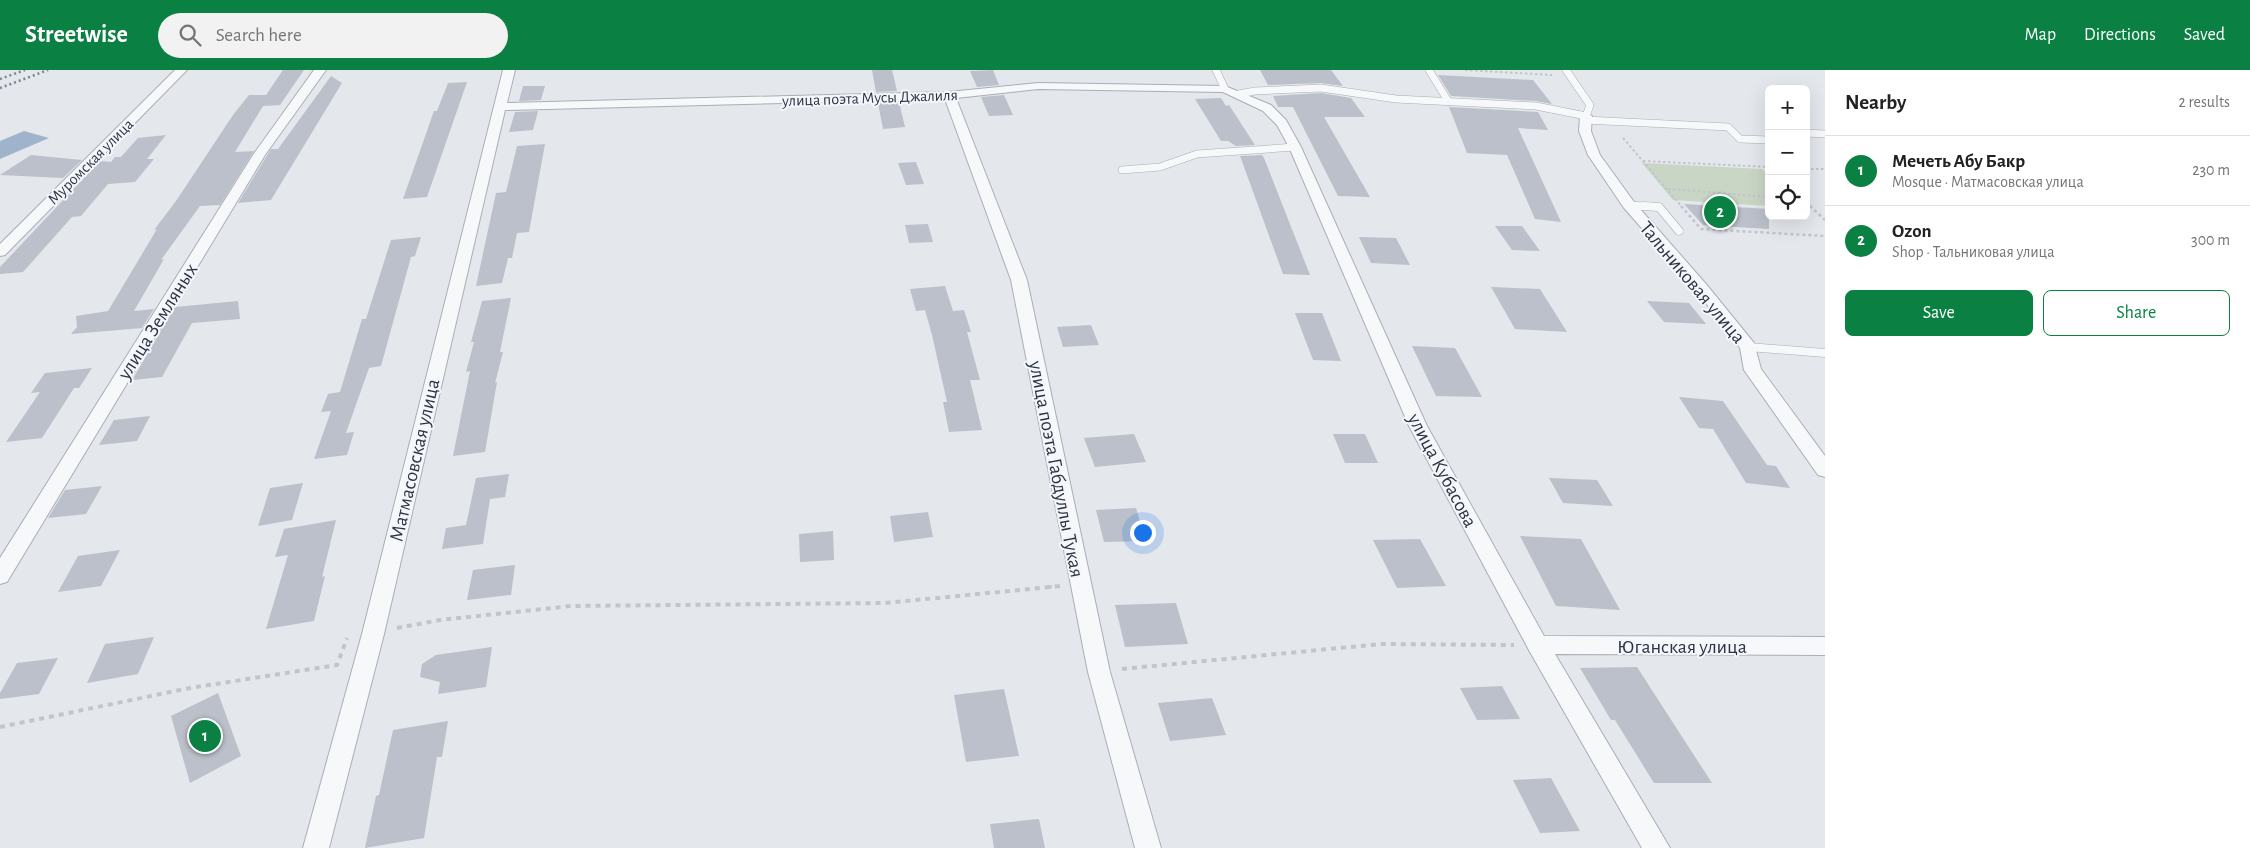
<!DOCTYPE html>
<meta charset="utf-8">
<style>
:root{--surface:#fff;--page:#f2f2f2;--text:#222;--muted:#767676;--line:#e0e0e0;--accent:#0b8043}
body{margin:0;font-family:"Alegreya Sans",sans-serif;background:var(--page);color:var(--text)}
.controls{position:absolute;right:15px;top:15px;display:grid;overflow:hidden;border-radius:8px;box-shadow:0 5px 20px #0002}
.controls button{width:45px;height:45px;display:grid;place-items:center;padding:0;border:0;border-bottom:1px solid var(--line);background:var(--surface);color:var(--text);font:25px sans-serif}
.you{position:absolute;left:1142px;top:462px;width:18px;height:18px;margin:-12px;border:4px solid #fff;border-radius:50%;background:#1a73e8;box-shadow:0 0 0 8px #1a73e833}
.badge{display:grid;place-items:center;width:32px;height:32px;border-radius:50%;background:var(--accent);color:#fff;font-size:16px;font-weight:700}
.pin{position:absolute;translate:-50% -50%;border:2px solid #fff;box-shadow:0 1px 5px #0006}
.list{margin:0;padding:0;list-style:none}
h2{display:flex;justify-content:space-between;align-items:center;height:65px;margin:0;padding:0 20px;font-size:21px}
h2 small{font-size:16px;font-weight:400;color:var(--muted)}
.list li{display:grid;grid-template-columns:32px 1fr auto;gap:15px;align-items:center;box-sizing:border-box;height:70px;padding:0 20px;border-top:1px solid var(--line)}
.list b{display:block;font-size:19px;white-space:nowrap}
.list p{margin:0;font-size:16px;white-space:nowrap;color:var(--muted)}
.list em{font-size:16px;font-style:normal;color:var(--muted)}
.actions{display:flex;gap:10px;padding:15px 20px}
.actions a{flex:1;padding:11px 0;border:1px solid var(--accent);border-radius:8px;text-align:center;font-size:18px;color:var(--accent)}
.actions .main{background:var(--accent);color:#fff}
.icon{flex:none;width:28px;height:28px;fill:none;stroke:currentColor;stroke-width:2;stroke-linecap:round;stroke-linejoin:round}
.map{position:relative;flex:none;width:1825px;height:778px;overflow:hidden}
header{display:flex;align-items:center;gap:30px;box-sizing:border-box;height:70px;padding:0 25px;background:var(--accent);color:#fff}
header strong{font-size:24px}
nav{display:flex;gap:28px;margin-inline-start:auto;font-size:18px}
.search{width:350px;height:45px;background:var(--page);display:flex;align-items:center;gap:12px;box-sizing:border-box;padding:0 18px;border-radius:28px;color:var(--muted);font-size:19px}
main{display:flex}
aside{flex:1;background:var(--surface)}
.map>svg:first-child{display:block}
.green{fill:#c9d6c5}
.water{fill:#9fb4cc}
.building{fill:#bbc0ca}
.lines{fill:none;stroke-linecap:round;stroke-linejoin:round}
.service-far1-casing{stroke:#a9aeb7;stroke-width:8}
.service-casing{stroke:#a9aeb7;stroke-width:9}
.minor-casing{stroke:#a9aeb7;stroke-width:2}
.path-far3{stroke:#c2c5cb;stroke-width:2;stroke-dasharray:2.5 2.5;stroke-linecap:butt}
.path-far2{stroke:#c2c5cb;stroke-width:2.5;stroke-dasharray:3 3;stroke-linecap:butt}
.path-far1{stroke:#c2c5cb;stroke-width:3;stroke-dasharray:4 4;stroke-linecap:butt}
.path{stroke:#c2c5cb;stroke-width:4;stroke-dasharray:5 5;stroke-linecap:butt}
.service-far1{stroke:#f7f8fa;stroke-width:7}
.service{stroke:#f7f8fa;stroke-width:8}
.minor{fill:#f7f8fa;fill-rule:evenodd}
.rail{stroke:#7d8696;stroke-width:2.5;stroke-dasharray:2 3;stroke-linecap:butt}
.labels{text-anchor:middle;stroke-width:4;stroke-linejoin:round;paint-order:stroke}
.far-street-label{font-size:16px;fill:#2b3445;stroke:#f4f6f9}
.street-label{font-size:20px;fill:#2b3445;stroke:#f4f6f9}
</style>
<header>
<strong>Streetwise</strong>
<div class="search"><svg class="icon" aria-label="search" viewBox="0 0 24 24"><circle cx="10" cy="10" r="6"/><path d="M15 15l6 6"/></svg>Search here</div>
<nav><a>Map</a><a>Directions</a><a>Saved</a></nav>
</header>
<main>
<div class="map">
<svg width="1825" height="778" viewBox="0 0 1825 778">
<rect width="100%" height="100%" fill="#e4e7ec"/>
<polygon class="green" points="1642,93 1762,99 1769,105 1769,136 1673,130"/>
<polygon class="water" points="24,61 49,68 0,89 0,71"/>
<g class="building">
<polygon points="283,0 304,0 280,35 263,36 235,82 254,81 220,135 200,136 161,190 164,189 134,241 154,239 142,258 71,264 77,257 76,246 108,241 157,159 154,160 176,131 233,45 249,25 266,25"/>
<polygon points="872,0 892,0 897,21 876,22"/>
<polygon points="993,0 999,15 977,17 970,1"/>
<polygon points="1260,0 1331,0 1343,16 1321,13 1268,15"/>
<polygon points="1438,5 1533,10 1552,34 1536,31 1451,26"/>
<polygon points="331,6 342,13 271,130 238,133 271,79 278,79"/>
<polygon points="467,12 427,127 403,129 434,41 437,41 448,13"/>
<polygon points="523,16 545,16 541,30 519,31"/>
<polygon points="1321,23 1351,28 1365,47 1324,47 1370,127 1338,126 1293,37 1278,37 1273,26"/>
<polygon points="1004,25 1013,45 989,46 981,27"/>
<polygon points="1221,28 1226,36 1229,35 1255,75 1236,76 1228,71 1221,71 1195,29"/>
<polygon points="899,32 905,57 883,59 878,33"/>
<polygon points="1449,37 1538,42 1548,60 1518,58 1561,152 1535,149 1507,85 1467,83"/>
<polygon points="538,41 533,60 509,62 515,42"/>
<polygon points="166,65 147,89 154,89 135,112 108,114 81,146 72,147 23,202 0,204 0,197 100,91 111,92 115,87 121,87 138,68"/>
<polygon points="545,74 529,162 517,163 512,188 508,188 502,213 476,216 496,123 506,122 517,76"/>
<polygon points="31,85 82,90 63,108 0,105"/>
<polygon points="1262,85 1264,88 1310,205 1283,204 1240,86"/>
<polygon points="916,92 924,114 906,115 898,93"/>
<polygon points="1684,134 1769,139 1769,159 1703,155"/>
<polygon points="928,154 933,172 909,173 905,155"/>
<polygon points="1495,156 1522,156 1540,181 1512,180"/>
<polygon points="421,167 415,186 411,187 381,296 369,298 346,363 354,362 347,385 314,389 331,341 321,342 328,324 340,322 362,249 366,249 391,170"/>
<polygon points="1359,167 1396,168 1410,195 1371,193"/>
<polygon points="945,216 953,241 964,240 971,262 967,262 980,310 970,310 982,360 949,362 943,332 947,332 932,265 925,240 916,241 910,219"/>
<polygon points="1491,217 1540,219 1567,262 1515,259"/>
<polygon points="511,228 500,282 503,282 495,313 497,312 485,382 453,386 470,301 466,302 474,272 471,272 482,231"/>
<polygon points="238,231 240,249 192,253 162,307 132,310 175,237"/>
<polygon points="1647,231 1689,233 1706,254 1664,252"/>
<polygon points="1295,243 1322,243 1341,291 1313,290"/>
<polygon points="1091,255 1099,275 1063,277 1057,257"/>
<polygon points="1412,276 1455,278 1482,327 1436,326"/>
<polygon points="92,298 79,318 74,318 42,368 6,372 40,322 31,323 45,303"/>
<polygon points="1679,327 1723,331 1767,395 1776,396 1790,418 1746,413 1713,359 1699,358"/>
<polygon points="150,346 137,371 99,375 114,350"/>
<polygon points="1134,364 1146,392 1095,397 1084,368"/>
<polygon points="1333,364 1365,364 1378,393 1345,393"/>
<polygon points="509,404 505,427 490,429 483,474 442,479 446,458 466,455 476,408"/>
<polygon points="1549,408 1597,410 1613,436 1563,433"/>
<polygon points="303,413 292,450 258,456 270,418"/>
<polygon points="102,416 86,444 48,448 65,420"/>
<polygon points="1136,438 1146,471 1104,472 1096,440"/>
<polygon points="928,442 933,467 894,472 890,446"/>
<polygon points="336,450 322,507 325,506 314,551 266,559 288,485 275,487 284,459"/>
<polygon points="833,461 834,490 800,492 799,464"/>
<polygon points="1520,466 1581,469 1620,540 1556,536"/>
<polygon points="1420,469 1446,516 1397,518 1373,470"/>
<polygon points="120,480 101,516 58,522 78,486"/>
<polygon points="515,495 511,525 467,530 473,500"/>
<polygon points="1176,533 1188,574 1125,577 1115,535"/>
<polygon points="154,567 138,604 87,613 105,574"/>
<polygon points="492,577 486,617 438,624 440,612 420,607 422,594 436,585"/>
<polygon points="58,588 39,624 0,629 0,623 17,593"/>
<polygon points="1637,597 1688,676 1712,713 1654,713 1615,650 1611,650 1580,598"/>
<polygon points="1502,616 1520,649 1477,650 1460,618"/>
<polygon points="1004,619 1019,686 966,692 954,625"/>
<polygon points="218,623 241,686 190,713 171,646"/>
<polygon points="1212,628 1226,665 1170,671 1158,633"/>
<polygon points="448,651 442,687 437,687 424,768 365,778 376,726 379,725 393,660"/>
<polygon points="1551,708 1580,761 1540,763 1513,710"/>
<polygon points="1039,749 1045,778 994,778 990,754"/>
</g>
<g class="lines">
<defs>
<g id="service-far1">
<polyline points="1216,0 1225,19"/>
<polyline points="1429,0 1448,31"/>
<polyline points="1239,24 1255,21 1321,18 1396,29 1536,36 1586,46 1590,35 1566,0"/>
<polyline points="1585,50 1728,57 1740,69 1769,70"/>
<polyline points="1806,63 1825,64"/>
<polyline points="1122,100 1160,97 1197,84 1295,77"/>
<polyline points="1629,135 1659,137"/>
</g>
<g id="service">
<polyline points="1643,136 1659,137 1679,161"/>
<polyline points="1748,277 1825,283"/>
</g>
<g id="minor">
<polygon points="175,0 187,0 5,185 0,186 0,174"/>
<polygon points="314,0 326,0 265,85 7,512 0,514 0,488 253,85"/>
<polygon points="503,0 515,0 507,33 949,22 1038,13 1225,16 1271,35 1286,50 1301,77 1427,356 1544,566 1825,567 1825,585 1555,584 1670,778 1642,778 1530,582 1409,356 1289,77 1277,55 1263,41 1223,22 1038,19 956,28 1027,210 1110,602 1161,778 1135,778 1088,602 1011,210 945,29 505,40 384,564 329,778 303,778 362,564"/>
<polygon points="1586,42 1592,46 1591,61 1600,85 1634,132 1706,214 1754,273 1761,299 1825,386 1825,407 1818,405 1744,300 1740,278 1696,220 1624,138 1588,85 1579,61 1580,46"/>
</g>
</defs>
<use href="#service-far1" class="service-far1-casing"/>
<use href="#service" class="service-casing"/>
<use href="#minor" class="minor-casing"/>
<g class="path-far3">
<polyline points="1465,0 1552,5"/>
<polyline points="1623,68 1682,137"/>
<polyline points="1643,91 1769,97"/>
<polyline points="1806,99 1825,99"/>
<polyline points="1668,119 1769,127"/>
<polyline points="1806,132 1811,137"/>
</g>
<g class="path-far2">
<polyline points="1681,136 1701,159 1825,166"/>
<polyline points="1810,136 1825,150"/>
</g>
<polyline class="path-far1" points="1048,517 1061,516"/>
<g class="path">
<polyline points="397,558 440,550 571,536 885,533 1061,516"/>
<polyline points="1122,599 1381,574 1514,575"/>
<polyline points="0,657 190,618 337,595 347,568"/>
</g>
<use href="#service-far1" class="service-far1"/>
<use href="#service" class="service"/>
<use href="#minor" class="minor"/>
<g class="rail">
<polyline points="0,9 25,0"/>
<polyline points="0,18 48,0"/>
</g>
</g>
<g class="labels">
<g class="far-street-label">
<text transform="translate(870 27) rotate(-2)" y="6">улица поэта Мусы Джалиля</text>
<text transform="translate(90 91) rotate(-45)" y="6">Муромская улица</text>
</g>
<g class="street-label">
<text transform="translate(1693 212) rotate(50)" y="7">Тальниковая улица</text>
<text transform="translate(157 251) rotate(-58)" y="7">улица Земляных</text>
<text transform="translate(414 390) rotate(-77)" y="7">Матмасовская улица</text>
<text transform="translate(1057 399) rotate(79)" y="7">улица поэта Габдуллы Тукая</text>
<text transform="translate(1443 400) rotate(62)" y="7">улица Кубасова</text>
<text x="1682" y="583">Юганская улица</text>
</g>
</g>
</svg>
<div class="controls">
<button>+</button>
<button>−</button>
<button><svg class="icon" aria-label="locate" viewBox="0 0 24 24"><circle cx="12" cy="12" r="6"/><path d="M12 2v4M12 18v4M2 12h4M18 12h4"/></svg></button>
</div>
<div class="you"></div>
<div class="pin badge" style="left:205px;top:666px">1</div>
<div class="pin badge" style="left:1720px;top:142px">2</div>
</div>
<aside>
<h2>Nearby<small>2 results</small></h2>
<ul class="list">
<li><span class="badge">1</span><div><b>Мечеть Абу Бакр</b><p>Mosque · Матмасовская улица</p></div><em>230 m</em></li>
<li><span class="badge">2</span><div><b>Ozon</b><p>Shop · Тальниковая улица</p></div><em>300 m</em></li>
</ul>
<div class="actions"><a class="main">Save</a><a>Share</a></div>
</aside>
</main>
